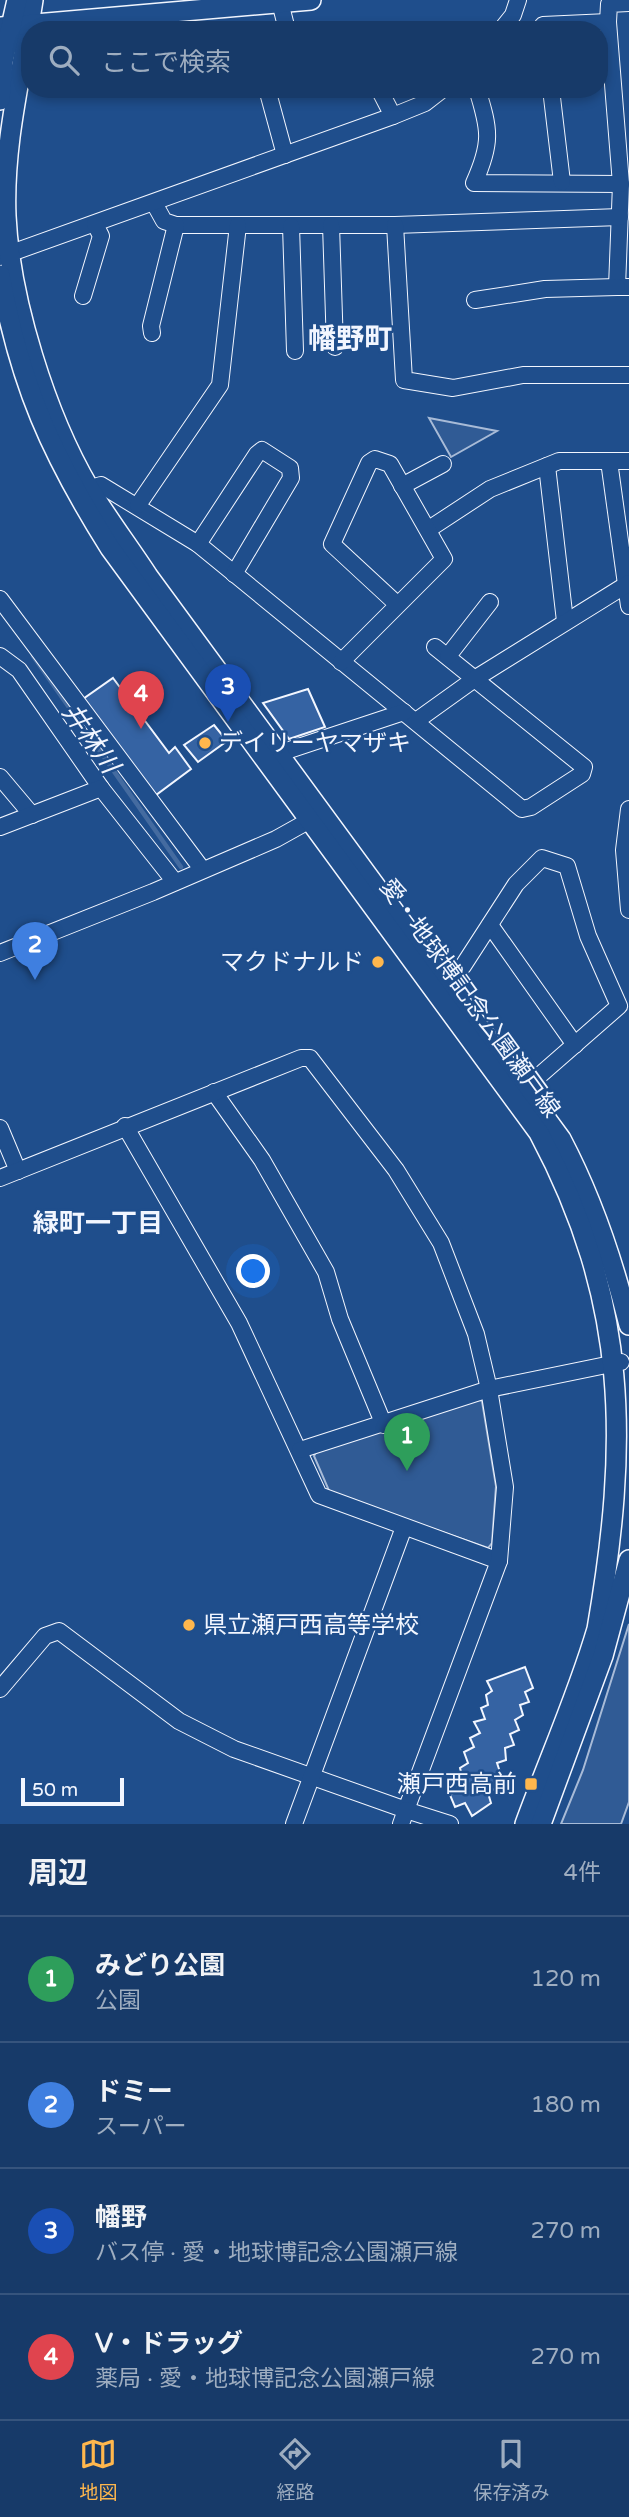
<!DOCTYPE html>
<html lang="ja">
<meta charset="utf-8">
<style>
:root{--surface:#173a69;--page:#244571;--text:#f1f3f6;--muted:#9eadc0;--line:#36547d;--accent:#ffb74d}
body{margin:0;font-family:"Varela Round","Noto Sans JP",sans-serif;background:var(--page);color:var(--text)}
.scale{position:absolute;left:21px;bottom:18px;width:103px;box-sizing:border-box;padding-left:7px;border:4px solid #f2f6ff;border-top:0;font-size:19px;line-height:24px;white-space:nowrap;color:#f2f6ff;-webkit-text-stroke:5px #1f4e8c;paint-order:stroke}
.you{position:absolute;left:254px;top:1272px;width:24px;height:24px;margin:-18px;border:5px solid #fff;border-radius:50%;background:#1a73e8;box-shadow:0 0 0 10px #1a73e833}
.badge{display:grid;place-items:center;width:46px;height:46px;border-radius:50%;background:var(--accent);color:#fff;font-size:23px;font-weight:700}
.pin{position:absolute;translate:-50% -58px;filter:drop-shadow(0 2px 4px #0008)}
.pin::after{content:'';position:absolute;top:37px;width:24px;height:21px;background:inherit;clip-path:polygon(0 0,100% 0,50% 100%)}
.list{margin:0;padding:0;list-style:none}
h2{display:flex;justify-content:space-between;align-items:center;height:91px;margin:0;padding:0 28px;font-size:30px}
h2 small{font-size:23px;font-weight:400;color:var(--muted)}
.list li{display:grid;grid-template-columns:46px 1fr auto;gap:21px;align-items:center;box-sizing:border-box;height:126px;padding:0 28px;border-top:2px solid var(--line)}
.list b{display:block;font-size:26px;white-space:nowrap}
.list p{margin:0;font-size:23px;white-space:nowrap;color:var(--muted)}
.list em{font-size:23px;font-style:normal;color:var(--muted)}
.icon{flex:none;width:38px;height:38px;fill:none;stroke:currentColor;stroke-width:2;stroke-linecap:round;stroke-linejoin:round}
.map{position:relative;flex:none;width:629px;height:1824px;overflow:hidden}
.search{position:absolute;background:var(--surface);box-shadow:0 4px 10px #0003;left:21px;right:21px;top:21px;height:77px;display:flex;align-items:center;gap:18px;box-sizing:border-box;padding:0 24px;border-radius:28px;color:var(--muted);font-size:26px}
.sheet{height:595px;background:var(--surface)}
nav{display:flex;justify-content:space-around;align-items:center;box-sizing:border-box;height:98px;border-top:2px solid var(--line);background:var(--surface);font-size:19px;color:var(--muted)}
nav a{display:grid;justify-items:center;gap:4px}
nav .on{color:var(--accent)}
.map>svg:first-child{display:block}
.built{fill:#305b95;stroke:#a8bbd7;stroke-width:2}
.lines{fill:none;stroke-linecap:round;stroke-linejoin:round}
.stream{stroke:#446ba0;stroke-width:4.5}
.building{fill:#3563a3;stroke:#f2f6ff;stroke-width:2}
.minor-casing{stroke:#f2f6ff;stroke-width:18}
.major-casing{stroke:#f2f6ff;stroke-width:22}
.minor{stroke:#1f4e8c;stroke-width:16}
.major{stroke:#1f4e8c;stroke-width:19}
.poi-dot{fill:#ffb74d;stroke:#1f4e8c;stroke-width:2.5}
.labels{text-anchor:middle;stroke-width:5;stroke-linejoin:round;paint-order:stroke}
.poi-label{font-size:24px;fill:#f2f6ff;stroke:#1f4e8c;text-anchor:start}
.street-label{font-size:24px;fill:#f2f6ff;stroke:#1f4e8c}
.water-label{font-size:26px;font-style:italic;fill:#f2f6ff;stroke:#1f4e8c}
.neighbourhood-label{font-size:26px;font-weight:bold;fill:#f2f6ff;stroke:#1f4e8c}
.quarter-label{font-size:28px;font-weight:bold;fill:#f2f6ff;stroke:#1f4e8c}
</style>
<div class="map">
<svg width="629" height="1824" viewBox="0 0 629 1824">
<rect width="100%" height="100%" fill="#1f4e8c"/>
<g class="built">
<polygon points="429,418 497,431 451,457"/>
<polygon points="478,1399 482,1401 496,1486 492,1543 488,1548 330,1493 314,1456 316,1452"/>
<polygon points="629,1624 629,1802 621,1824 561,1824 583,1770"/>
</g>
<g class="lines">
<polyline class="stream" points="33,656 181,867"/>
</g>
<g class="building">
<polygon points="113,678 169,753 175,747 191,769 156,795 83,699"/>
<polygon points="308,689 325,727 289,739 263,703"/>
<polygon points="214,725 227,741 198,762 184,745"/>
<polygon points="525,1667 533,1688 525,1692 529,1702 520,1705 523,1715 515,1720 519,1730 510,1734 514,1745 505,1748 506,1760 497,1763 501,1775 495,1777 496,1788 488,1793 491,1803 472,1816 465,1803 455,1807 450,1795 459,1790 455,1780 462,1776 460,1768 468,1763 464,1752 474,1747 470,1738 480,1733 474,1722 485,1719 481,1708 488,1705 486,1695 492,1691 487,1681"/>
</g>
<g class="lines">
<defs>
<g id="minor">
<polyline points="280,2 287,30"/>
<polyline points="608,22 609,4 629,3"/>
<polyline points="501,30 513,15 518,0"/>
<polyline points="544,30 543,25 608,22 621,184 617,287 629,287"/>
<polyline points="267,89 285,155"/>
<polyline points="379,89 393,116"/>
<path d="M477,89C490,130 492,143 474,183L621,184"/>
<polyline points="551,89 562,182"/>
<polyline points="154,203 164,221 176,225 395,225 620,217"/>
<polyline points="331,225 335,347"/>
<polyline points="395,225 404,380 453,388 523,375 629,375"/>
<polyline points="291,226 295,351"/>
<polyline points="0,257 393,116 425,103 443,89"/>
<polyline points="83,296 101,236 95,224"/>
<polyline points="475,300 545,289 617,287"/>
<polyline points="152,333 151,326 176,225"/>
<polyline points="609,461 629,606"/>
<polyline points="547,466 565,621"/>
<polyline points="402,486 443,464"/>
<polyline points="81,491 101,485 198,544 522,809 531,807 582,774 584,767 435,647"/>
<polyline points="138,505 220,385 238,225"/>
<polyline points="429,529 490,489 559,461 629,461"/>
<polyline points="198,544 257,454 262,450 290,468 291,478 234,574"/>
<polyline points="0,599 202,869"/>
<polyline points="0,656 19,670 101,788"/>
<polyline points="448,656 490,602"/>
<polyline points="341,662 444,559 390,464 375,459 369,463 332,544 398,605"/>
<polyline points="416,721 476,678 629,583"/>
<polyline points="268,757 404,712"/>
<polyline points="0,777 32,815"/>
<polyline points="629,809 624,850 629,910"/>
<polyline points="0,827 101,788 175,882"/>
<polyline points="490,925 575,1045"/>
<polyline points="0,953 153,892 276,839 319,815"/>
<polyline points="445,979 463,966 516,884 542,858 567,866 588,936 619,1006 516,1096"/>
<polyline points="214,1092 262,1160 326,1272 340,1319 384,1425"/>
<polyline points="125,1126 239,1323 319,1495 499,1561"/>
<polyline points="0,1128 18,1171"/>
<polyline points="0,1178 301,1058 310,1058 396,1170 441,1243 476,1334 489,1389 505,1487 499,1561 406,1810 234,1749 179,1721 59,1631 45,1636 0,1689"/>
<polyline points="300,1450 489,1389 621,1362"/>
<polyline points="294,1824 404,1527"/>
<polyline points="401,1824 406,1810 450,1824"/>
</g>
<g id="major">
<path d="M33,0C22,72 3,143 6,216C10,300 46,415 89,488C107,518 129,547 148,576L561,1139C592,1198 613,1260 629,1325"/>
<polyline points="0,27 311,0"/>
<polyline points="0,100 3,62 17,0"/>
<path d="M0,275C20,385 51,454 110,548L539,1133C629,1302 629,1443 597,1629C578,1694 548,1761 525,1824"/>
<polyline points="541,1824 603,1656 629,1560"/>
</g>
</defs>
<use href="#minor" class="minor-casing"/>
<use href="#major" class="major-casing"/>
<use href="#minor" class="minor"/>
<use href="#major" class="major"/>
</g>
<g class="poi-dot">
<circle cx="205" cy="743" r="7"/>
<circle cx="378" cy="962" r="7"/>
<circle cx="189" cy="1625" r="7"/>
<rect x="524" y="1777" width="14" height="14" rx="3.5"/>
</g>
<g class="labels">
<g class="poi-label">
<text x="219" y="751">デイリーヤマザキ</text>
<text x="364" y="970" text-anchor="end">マクドナルド</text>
<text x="203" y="1633">県立瀬戸西高等学校</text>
<text x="517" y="1792" text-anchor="end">瀬戸西高前</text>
</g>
<g class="street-label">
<text transform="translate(470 998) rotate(54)" y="8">愛・地球博記念公園瀬戸線</text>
</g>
<g class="water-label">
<text transform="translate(91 738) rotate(55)" y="9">井林川</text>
</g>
<g class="neighbourhood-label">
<text x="98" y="1232">緑町一丁目</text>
</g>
<g class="quarter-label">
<text x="350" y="348">幡野町</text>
</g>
</g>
</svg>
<div class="scale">50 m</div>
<div class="you"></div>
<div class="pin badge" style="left:407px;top:1471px;background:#2e9e5b">1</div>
<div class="pin badge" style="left:35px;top:980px;background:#3f7fe0">2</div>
<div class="pin badge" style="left:228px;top:722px;background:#1a4fb4">3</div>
<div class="pin badge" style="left:141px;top:729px;background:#e0444e">4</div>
<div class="search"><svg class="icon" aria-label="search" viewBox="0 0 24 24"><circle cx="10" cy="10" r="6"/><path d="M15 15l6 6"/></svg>ここで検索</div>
</div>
<section class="sheet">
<h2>周辺<small>4件</small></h2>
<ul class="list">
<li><span class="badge" style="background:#2e9e5b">1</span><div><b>みどり公園</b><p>公園</p></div><em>120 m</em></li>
<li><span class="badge" style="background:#3f7fe0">2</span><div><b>ドミー</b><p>スーパー</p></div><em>180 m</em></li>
<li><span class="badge" style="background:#1a4fb4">3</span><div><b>幡野</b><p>バス停 · 愛・地球博記念公園瀬戸線</p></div><em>270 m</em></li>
<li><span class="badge" style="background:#e0444e">4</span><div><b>V・ドラッグ</b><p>薬局 · 愛・地球博記念公園瀬戸線</p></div><em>270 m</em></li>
</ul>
</section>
<nav>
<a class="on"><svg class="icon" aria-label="map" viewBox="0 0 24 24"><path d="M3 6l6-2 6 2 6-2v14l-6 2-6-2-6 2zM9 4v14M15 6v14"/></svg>地図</a>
<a><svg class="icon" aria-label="directions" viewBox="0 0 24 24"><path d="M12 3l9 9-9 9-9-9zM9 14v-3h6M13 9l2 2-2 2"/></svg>経路</a>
<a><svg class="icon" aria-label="saved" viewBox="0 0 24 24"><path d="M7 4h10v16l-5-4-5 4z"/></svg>保存済み</a>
</nav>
